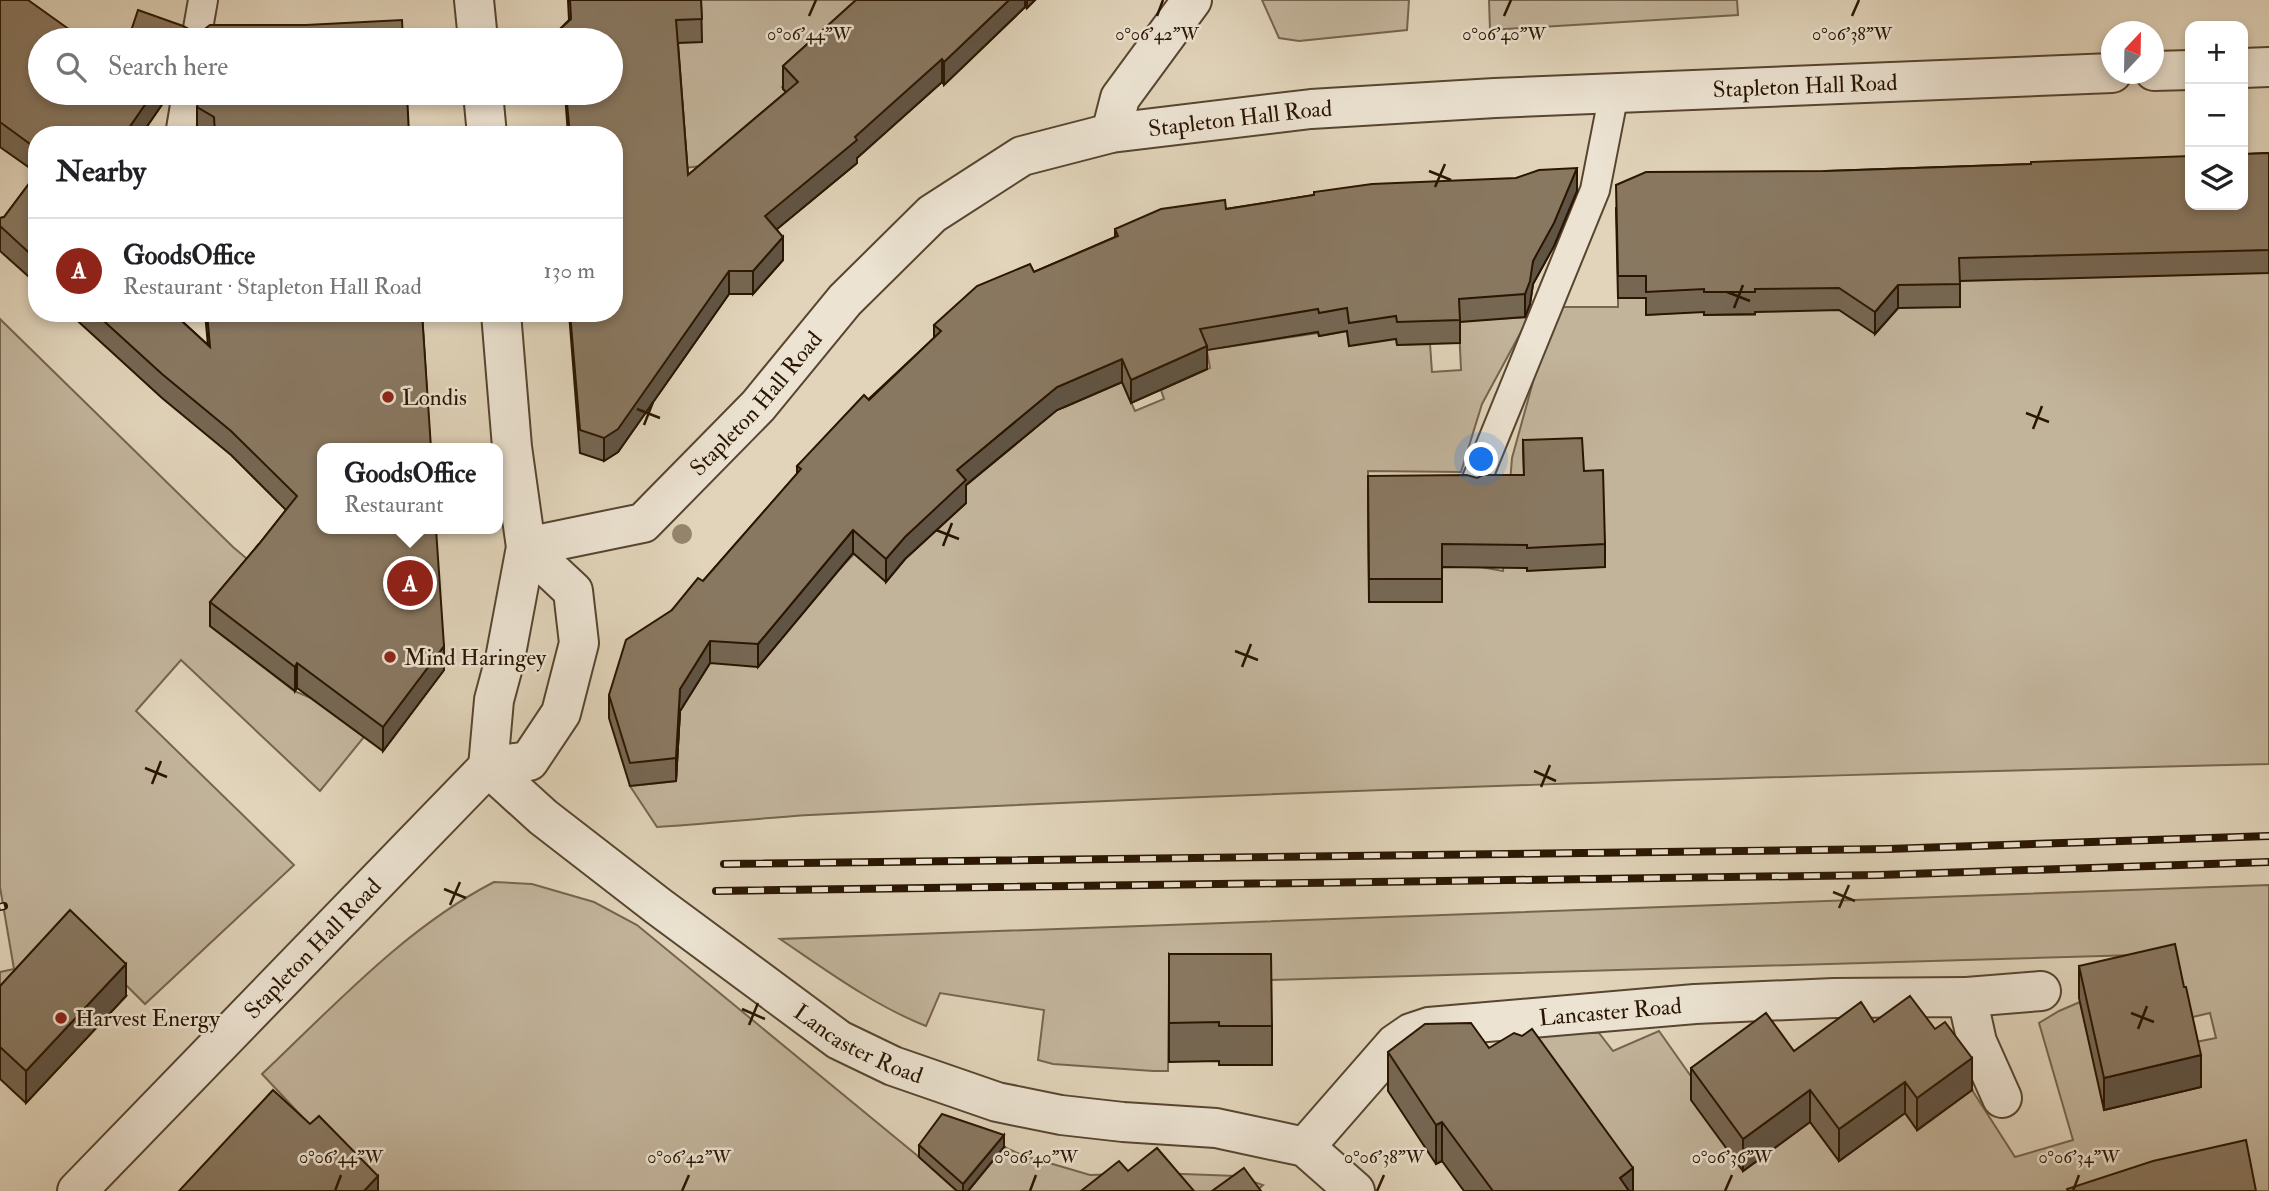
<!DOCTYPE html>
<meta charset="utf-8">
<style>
:root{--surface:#fff;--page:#f2f2f2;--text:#202124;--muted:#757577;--line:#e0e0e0;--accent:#8f2418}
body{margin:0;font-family:"IM FELL Double Pica",serif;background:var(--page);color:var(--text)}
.controls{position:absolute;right:21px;top:21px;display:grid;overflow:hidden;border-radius:14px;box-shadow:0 4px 10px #0003}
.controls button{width:63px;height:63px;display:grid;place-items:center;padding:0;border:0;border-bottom:2px solid var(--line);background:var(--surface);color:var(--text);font:35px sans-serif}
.compass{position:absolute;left:2101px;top:21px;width:63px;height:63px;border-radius:50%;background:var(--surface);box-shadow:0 4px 10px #0003;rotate:22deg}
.you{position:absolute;left:1482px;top:460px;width:24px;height:24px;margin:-18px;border:5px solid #fff;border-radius:50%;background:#1a73e8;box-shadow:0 0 0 10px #1a73e833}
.badge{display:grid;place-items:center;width:46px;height:46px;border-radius:50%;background:var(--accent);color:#fff;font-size:23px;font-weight:700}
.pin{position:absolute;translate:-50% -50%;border:4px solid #fff;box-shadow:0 2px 7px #0006}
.popup{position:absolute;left:317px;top:443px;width:186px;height:91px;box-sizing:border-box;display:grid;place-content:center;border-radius:14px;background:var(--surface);filter:drop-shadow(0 2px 5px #0005);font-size:23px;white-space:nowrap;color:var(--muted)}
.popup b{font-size:26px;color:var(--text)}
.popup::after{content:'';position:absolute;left:50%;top:100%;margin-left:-14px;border:14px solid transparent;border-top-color:var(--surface)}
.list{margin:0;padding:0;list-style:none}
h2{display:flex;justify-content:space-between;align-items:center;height:91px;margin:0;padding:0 28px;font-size:30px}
h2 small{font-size:23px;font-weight:400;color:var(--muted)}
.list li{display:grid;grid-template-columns:46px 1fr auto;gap:21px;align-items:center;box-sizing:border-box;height:105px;padding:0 28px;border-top:2px solid var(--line)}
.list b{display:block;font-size:26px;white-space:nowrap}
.list p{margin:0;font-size:23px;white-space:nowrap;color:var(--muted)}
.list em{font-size:23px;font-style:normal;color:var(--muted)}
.icon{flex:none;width:38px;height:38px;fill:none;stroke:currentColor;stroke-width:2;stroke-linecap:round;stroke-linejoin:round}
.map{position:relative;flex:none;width:2269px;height:1191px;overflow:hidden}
.search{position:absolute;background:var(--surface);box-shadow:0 4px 10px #0003;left:28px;top:28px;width:595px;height:77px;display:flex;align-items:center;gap:18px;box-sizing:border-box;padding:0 24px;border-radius:38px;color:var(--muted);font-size:26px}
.panel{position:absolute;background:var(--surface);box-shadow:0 4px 10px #0003;left:28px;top:126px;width:595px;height:196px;border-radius:28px}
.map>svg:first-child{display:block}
.green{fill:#c2b49b;stroke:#76644e;stroke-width:2}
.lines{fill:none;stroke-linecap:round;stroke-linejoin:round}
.service-casing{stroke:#57452f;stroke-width:32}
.minor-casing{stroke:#57452f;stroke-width:42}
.tertiary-casing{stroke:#57452f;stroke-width:42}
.service{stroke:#ece3d2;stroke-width:28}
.minor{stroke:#ece3d2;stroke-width:38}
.tertiary{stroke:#ece3d2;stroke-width:38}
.rail-casing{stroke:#291501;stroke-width:8}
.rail{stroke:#ece3d2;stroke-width:5;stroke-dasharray:16;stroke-linecap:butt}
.tree{fill:#95856e}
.wall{fill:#766753;stroke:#291501;stroke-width:2}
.shaded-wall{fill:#605444;stroke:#291501;stroke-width:2}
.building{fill:#897861;stroke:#291501;stroke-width:2}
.ticks{fill:none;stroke:#291501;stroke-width:2.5}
.poi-dot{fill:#8f2418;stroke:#ece3d2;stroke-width:2.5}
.labels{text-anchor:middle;stroke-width:5;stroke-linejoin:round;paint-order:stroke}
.street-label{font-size:23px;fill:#291501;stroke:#ece3d2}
.poi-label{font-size:23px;fill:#291501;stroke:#ece3d2;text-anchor:start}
.ticks-label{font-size:18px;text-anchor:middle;fill:#291501;stroke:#ece3d2;stroke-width:5;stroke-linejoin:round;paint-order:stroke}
</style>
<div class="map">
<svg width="2269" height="1191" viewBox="0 0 2269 1191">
<rect width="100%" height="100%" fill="#e1d4ba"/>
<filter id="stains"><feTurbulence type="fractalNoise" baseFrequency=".00286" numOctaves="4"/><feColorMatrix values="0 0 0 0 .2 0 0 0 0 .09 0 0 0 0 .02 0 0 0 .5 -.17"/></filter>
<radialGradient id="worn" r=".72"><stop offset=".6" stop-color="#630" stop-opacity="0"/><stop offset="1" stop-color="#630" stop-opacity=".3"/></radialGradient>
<g class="green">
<polygon points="700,0 918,0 807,65 782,87 799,106 715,164 686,168 657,74"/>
<polygon points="1262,0 1409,0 1407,30 1299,41 1279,38"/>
<polygon points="1489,0 1737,0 1738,15 1490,30"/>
<path d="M2269,272V764C1783,776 1296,790 810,815C759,818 708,824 657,827L630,786L676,781L680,711L710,663L835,574L854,554L957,493L1033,430L1021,416L1065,407L1122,382L1135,411L1164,399L1161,390L1210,368L1203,329L1220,348L1318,333L1319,336L1347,331L1349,346L1396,330L1397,345L1430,344L1432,372L1461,370L1457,284L1479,320L1529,317L1482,404L1461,472L1368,471L1369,602H1441L1434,567H1481L1503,571L1512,458L1547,331L1558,307H1618V298H1646V315L1675,313L1704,298V315H1755V297L1887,296L1959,280Z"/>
<polygon points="0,319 233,547 259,569 210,626 294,691 311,698 364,737 320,791 181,660 136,711 294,865 145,1004 112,971 0,993 0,972 14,969 0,887"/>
<path d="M494,882L532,884L594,902L637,925L919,1157L957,1191H372L262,1074C334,1006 405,928 494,882Z"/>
<path d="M2269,885V1191H1630L1516,1045L1553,1033H1599L1613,1051L1659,1031L1702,1092L1810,1122L1839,1160L1905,1113L1918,1130L1972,1090L2015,1157L2073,1140L2039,1023L2059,1011L2080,1002L2105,1109L2191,1043L2216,1038L2210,1013L2184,1019L2172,954L1169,983L1168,1071H1153L1053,1064L1038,1060L1044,1010L940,993L926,1026C873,1005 826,970 780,939Z"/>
<polygon points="1004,1147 1022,1155 1090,1175 1156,1173 1237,1176 1263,1185 1256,1191 968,1191"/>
</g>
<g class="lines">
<defs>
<g id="service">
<polyline points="196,40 203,0"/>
<polyline points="180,135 187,93"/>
<polyline points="1475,484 1595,190 1614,93"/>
</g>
<g id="minor">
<polyline points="2243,68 2269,67"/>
<polyline points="2154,71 2190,70"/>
<polyline points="1111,133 1120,98 1192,0"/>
<path id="s1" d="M526,547L643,523L758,406L845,300L932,214L1022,156L1111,133L1311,109L1495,98L2112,73"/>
<path id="s2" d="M488,767L543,817L658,906L839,1040L893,1066L997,1102L1061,1115L1123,1122L1216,1128L1305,1147L1355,1191"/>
<polyline points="1967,997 2041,991"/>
<path id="s3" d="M1305,1147L1395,1044L1411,1033L1429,1027L1695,1004L1834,998L1967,997L1977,1042L2002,1098"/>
</g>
<g id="tertiary">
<polyline points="474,0 478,40"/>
<polyline points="483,93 487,135"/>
<polyline points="488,767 494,700 505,659 526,547 512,447 501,313"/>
<path id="s4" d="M77,1191L488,767L529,761L561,713L579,643L573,591L526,547"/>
</g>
</defs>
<use href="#service" class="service-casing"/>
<use href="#minor" class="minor-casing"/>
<use href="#tertiary" class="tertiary-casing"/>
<use href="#service" class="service"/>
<use href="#minor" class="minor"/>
<use href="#tertiary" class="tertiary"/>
<defs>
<g id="rail">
<polyline points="724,864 1888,849 2269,836"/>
<polyline points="716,891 1879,875 2269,862"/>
<polyline points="0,907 4,906"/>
</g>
</defs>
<use href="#rail" class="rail-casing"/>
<use href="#rail" class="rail"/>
</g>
<circle class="tree" cx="682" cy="534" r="10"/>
<g class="wall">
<polygon points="0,0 40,93 170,93 141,135 37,135 37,173 0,147"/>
<polygon points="568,0 701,0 702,42 678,43 688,175 786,92 783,89 783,66 856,0 1035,0 1027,8 1025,7 944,85 942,82 857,158 857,163 777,229 783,260 753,294 729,294 618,452 604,461 580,453 569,313 614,313 614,135 568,135 565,93 611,93 611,40 558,40 558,31 569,20"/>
<polygon points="197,107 409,135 203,135 197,131"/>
<polygon points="2269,153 2269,273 1960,281 1960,307 1898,308 1875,334 1839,310 1755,312 1755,314 1704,315 1704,312 1646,315 1646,298 1618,298 1616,208 1826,171 2031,164"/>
<polygon points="37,173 37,284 0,251 0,218 4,217"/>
<polygon points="1577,191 1554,246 1533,284 1530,304 1525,317 1460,322 1460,343 1397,345 1396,339 1349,346 1347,331 1319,336 1318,332 1207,350 1207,369 1131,403 1122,382 1057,410 966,485 966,503 905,559 886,582 853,553 758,667 710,663 680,711 676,781 630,786 609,718 609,695 672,610 703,581 797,474 797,466 934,338 934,325 1034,272 1115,237 1115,229 1226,209 1314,195 1314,192"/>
<polygon points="69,313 173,313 208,345 205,313 422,313 444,670 383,751 297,688 295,691 210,626 210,602 259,544 286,510 231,455 162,398"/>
<polygon points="1523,440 1584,471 1605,544 1605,567 1527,571 1527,568 1442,567 1442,602 1369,602 1368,476 1477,478 1524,475"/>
<polygon points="1169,954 1272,1026 1272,1065 1219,1065 1219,1061 1169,1062"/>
<polygon points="2079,966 2184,987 2201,1087 2104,1110 2079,998"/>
<polygon points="0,986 126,996 26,1103 0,1079"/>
<polygon points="1874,1022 1972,1090 1917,1130 1905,1113 1839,1161 1810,1122 1743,1171 1691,1100 1691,1068 1794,1051"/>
<polygon points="1489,1048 1633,1191 1464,1191 1442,1161 1436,1164 1388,1091 1388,1052"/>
<polygon points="919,1145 1004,1147 968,1191 957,1191 919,1157"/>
</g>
<g class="shaded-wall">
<polygon points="1009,0 1025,0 1025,7 944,85 944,62"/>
<polygon points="1027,0 1035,0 1027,8"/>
<polygon points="942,59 942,82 857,158 857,163 765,239 765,216"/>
<polygon points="153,93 170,93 141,135 124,135"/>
<polygon points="1577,168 1577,191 1554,246 1533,284 1530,304 1525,317 1525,294 1533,261"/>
<polygon points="783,237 783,260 753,294 753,271"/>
<polygon points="729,271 729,294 618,452 604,461 604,438"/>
<polygon points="1898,285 1898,308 1875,334 1875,312"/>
<polygon points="1207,346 1207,369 1131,403 1131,380"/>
<polygon points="1122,359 1122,382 1057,410 966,485 966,503 905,559 886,582 886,559 957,470 1057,387"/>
<polygon points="853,530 853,553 758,667 758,644"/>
<polygon points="710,641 710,663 680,711 676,781 676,758 680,689"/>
<polygon points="444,646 444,670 383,751 383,727"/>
<polygon points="297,663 297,688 295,691 295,667"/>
<polygon points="126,964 126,996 26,1103 26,1071"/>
<polygon points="2201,1055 2201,1087 2104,1110 2104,1078"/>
<polygon points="1972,1058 1972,1090 1917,1130 1917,1098"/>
<polygon points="1905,1082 1905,1113 1839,1161 1839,1129"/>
<polygon points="1810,1090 1810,1122 1743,1171 1743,1139"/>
<polygon points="1442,1122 1442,1161 1436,1164 1436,1125"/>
<polygon points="1004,1135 1004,1147 968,1191 963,1191 963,1184"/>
<polygon points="1633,1168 1633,1191 1620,1191 1620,1178"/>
<polygon points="378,1176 378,1191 364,1191"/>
</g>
<g class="building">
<polygon points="0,0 28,0 84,40 40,40 40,93 153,93 124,135 37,135 37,149 0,122"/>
<polygon points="570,0 701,0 702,19 676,20 688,175 798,82 783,66 856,0 1009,0 944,62 942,59 855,137 857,140 765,216 783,237 753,271 729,271 618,429 604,438 580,430 570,313 614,313 614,135 570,135 566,93 611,93 611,40 569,40 558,31 571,19"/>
<polygon points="138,10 183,26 194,32 202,31 210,25 306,25 402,20 403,40 128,40"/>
<polygon points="200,93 407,93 409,135 215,135 214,117 197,107"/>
<polygon points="2269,153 2269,250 1959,258 1960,284 1898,285 1875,312 1839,288 1755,289 1755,292 1704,292 1704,289 1646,292 1646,276 1618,276 1616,185 1646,172 1826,171 2031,164 2031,162 2190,156 2190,205 2243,205 2243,154"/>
<polygon points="1577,168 1554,223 1533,261 1530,281 1525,294 1459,299 1460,320 1397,322 1396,316 1349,323 1347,308 1319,313 1318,309 1200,329 1207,346 1131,380 1122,359 1057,387 957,470 966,480 905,537 886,559 853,530 758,644 710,641 680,689 676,758 630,763 609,695 626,640 672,610 698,578 703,581 801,469 797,466 864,395 869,400 941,331 934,325 977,286 1030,264 1034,272 1118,236 1115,229 1161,209 1225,200 1226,209 1314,195 1314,192 1372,184 1516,178 1539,170"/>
<polygon points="37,173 37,260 0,226 0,218 4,217"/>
<polygon points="95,313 173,313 210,347 207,313 422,313 431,448 323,448 323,529 436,529 444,646 383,727 297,663 295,667 210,602 259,544 297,496 231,431 162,374"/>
<polygon points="1582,438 1584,471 1603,470 1605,544 1527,548 1527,545 1442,544 1442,579 1369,579 1368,476 1467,475 1477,478 1483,475 1524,475 1523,440"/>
<polygon points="70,910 126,964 26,1071 0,1047 0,986"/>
<polygon points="2175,944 2184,987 2186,987 2201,1055 2104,1078 2079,966"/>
<polygon points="1169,954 1271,954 1272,1026 1219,1026 1219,1022 1169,1023"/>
<polygon points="1910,996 1935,1029 1945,1022 1972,1058 1917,1098 1905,1082 1839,1129 1810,1090 1743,1139 1691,1068 1766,1013 1794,1051 1861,1002 1874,1022"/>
<polygon points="1471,1023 1489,1048 1514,1033 1522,1036 1532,1029 1633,1168 1620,1178 1629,1191 1493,1191 1442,1122 1436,1125 1388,1052 1425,1024"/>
<polygon points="273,1090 310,1124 319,1116 378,1176 364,1191 179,1191"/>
<polygon points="942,1114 1004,1135 963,1184 919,1145"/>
<polygon points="2246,1140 2256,1191 2068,1191 2067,1189 2153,1161"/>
<polygon points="1157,1148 1194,1191 1081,1191 1119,1161 1128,1171"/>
<polygon points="1244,1168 1261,1191 1212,1191"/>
</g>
<path class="ticks" d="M809,16L816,0M1157,16L1163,0M1504,16L1511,0M1852,16L1859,0M1429,171L1451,180M1435,187L1445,164M1727,292L1750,301M1734,308L1743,285M637,409L660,418M2026,413L2049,422M644,425L653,402M2033,429L2042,406M936,530L959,539M943,546L952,523M1235,651L1258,660M1242,667L1251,644M145,768L167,777M1534,771L1556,781M152,784L161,761M1541,787L1550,765M444,889L466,898M1833,892L1855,901M450,905L460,882M1839,908L1849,885M742,1009L765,1019M2131,1013L2154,1022M749,1025L758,1003M2138,1029L2147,1006M335,1191L341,1175M682,1191L689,1175M1030,1191L1036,1175M1377,1191L1384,1175M1725,1191L1732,1175M2073,1191L2079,1175"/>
<g class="poi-dot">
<circle cx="388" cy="397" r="7"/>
<circle cx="390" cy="657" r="7"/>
<circle cx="61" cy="1018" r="7"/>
</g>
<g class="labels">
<g class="street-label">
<text dy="8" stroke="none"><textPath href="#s1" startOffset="1438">Stapleton Hall Road</textPath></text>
<text dy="8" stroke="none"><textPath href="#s1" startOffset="872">Stapleton Hall Road</textPath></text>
<text dy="8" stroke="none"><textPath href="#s1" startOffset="284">Stapleton Hall Road</textPath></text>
<text dy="8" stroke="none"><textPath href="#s4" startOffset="338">Stapleton Hall Road</textPath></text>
<text dy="8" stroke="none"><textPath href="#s3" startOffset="357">Lancaster Road</textPath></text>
<text dy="8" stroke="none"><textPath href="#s2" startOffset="464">Lancaster Road</textPath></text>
</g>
<g class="poi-label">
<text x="402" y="405">Londis</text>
<text x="404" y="665">Mind Haringey</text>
<text x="75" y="1026">Harvest Energy</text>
</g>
</g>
<g class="ticks-label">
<text x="1852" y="40">0°06'38"W</text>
<text x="809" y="40">0°06'44"W</text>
<text x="1157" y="40">0°06'42"W</text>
<text x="1504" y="40">0°06'40"W</text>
<text x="341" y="1163">0°06'44"W</text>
<text x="689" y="1163">0°06'42"W</text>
<text x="1036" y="1163">0°06'40"W</text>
<text x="1384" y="1163">0°06'38"W</text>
<text x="1732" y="1163">0°06'36"W</text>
<text x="2079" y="1163">0°06'34"W</text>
</g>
<rect width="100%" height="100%" filter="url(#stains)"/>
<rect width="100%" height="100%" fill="url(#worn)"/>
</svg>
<div class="controls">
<button>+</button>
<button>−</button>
<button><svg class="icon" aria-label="layers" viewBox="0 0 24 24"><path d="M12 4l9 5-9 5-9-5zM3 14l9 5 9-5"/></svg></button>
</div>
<svg class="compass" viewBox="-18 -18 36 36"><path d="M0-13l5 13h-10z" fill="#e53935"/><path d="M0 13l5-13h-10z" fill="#757577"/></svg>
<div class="you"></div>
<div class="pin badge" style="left:410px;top:583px">A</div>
<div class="popup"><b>GoodsOffice</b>Restaurant</div>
<div class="search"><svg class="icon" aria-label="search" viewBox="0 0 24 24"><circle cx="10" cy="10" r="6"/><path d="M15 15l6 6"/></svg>Search here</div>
<section class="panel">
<h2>Nearby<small></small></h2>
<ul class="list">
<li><span class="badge">A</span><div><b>GoodsOffice</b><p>Restaurant · Stapleton Hall Road</p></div><em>130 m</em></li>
</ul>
</section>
</div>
